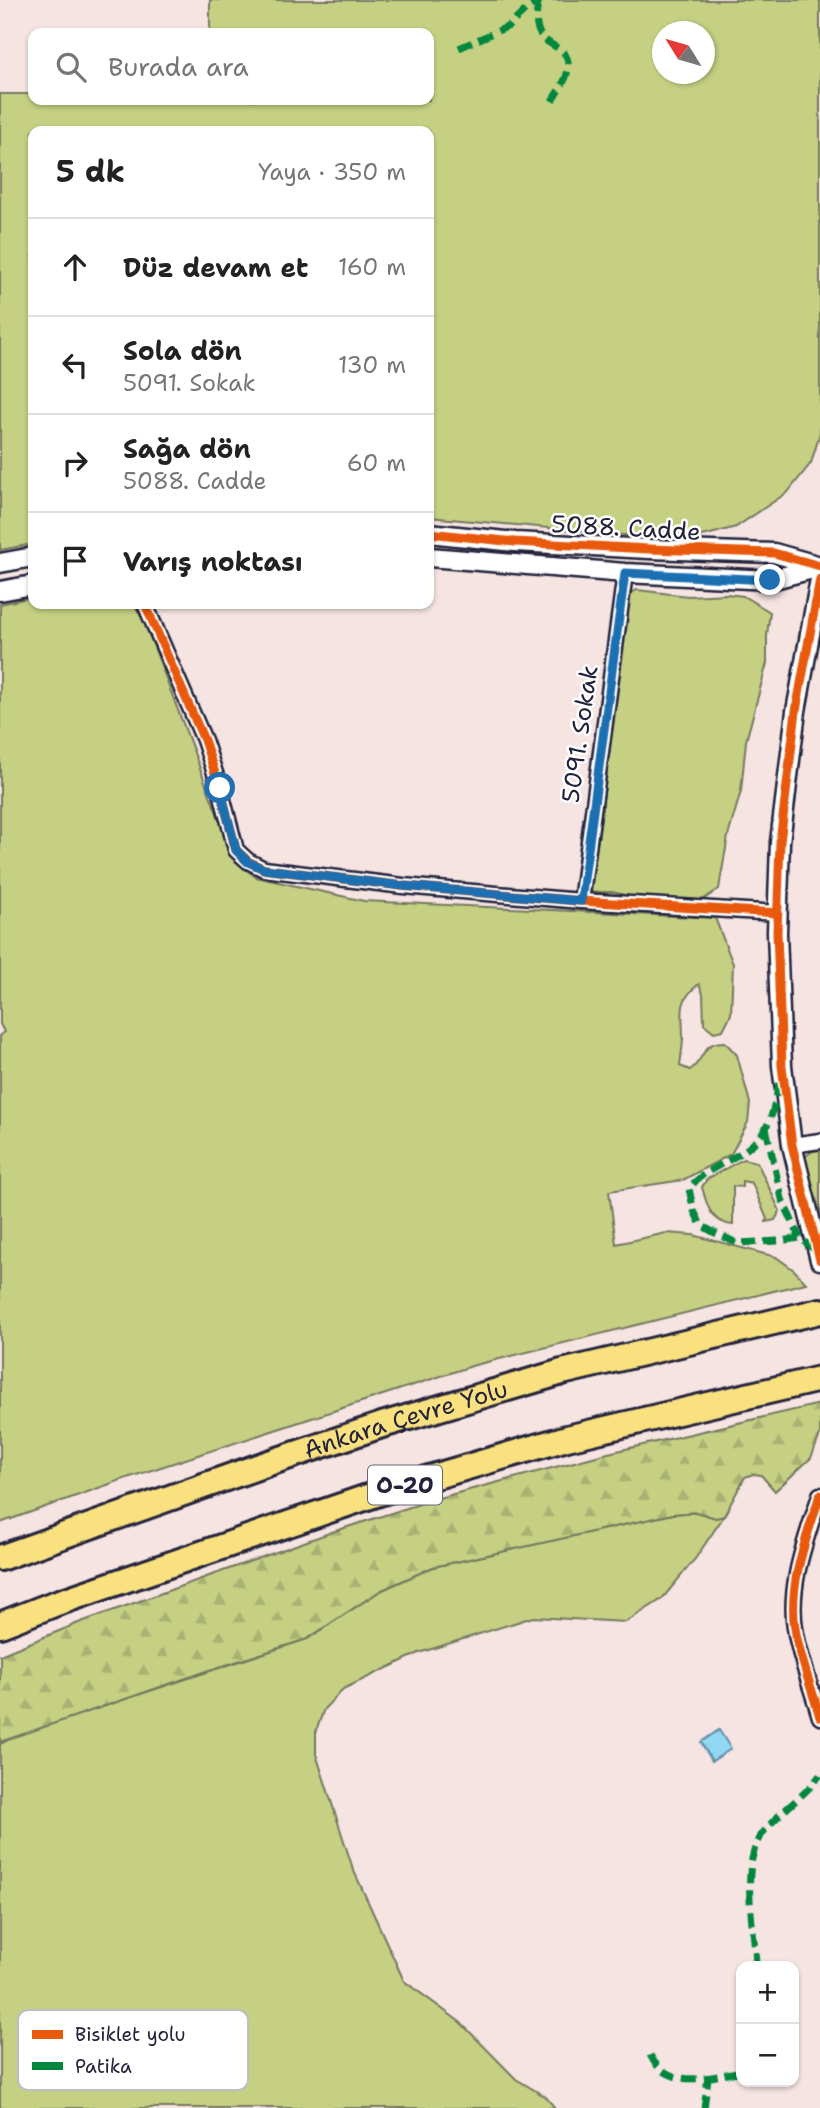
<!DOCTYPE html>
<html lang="tr">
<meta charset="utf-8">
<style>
:root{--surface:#fff;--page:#f2f2f2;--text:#222;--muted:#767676;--line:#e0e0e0}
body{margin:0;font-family:"Shantell Sans",sans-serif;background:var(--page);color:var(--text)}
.controls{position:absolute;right:21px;bottom:21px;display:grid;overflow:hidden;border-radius:14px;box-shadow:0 2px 5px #0004}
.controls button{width:63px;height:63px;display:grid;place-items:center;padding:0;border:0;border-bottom:2px solid var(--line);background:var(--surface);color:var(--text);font:35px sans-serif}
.compass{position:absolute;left:652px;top:21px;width:63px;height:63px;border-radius:50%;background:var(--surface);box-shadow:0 2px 5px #0004;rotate:307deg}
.stop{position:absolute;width:21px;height:21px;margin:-16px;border:5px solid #1f6fb2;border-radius:50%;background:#fff}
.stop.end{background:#1f6fb2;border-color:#fff;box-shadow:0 2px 7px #0008}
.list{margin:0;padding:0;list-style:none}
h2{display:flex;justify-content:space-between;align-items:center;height:91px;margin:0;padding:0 28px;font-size:30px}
h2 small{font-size:23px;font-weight:400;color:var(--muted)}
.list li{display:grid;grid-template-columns:46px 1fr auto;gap:21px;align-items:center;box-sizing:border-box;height:98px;padding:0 28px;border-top:2px solid var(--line)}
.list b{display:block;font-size:26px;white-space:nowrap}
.list p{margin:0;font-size:23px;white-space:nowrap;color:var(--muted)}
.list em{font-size:23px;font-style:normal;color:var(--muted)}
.icon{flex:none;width:38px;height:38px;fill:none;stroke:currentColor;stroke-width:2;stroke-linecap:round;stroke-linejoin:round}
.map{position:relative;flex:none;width:820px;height:2108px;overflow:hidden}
.search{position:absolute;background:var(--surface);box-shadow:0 2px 5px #0004;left:28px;top:28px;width:406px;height:77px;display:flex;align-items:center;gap:18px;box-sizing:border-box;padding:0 24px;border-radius:14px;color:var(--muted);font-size:26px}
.panel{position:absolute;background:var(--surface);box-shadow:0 2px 5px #0004;left:28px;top:126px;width:406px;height:483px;border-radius:14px}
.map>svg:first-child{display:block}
.grass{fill:#c5d083;stroke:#74795f;stroke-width:2;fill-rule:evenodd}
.forest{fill:url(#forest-firs);stroke:#74795f;stroke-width:2}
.water{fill:#91d8f2;stroke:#658fa9;stroke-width:2}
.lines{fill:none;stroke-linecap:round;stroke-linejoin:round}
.minor-casing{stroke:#22223b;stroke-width:19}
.tertiary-casing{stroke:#22223b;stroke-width:23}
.motorway-casing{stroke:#22223b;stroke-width:30}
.minor{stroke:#fff;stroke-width:14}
.tertiary{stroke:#fff;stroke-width:18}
.motorway{stroke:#fae180;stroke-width:24}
.quiet{stroke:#00873e;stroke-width:7;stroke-dasharray:14 7;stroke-linecap:butt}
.cycleway-casing{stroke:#fff;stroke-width:13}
.cycleway{stroke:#e8590c;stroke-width:9}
.route{stroke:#1f6fb2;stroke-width:9}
.labels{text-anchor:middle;stroke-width:5;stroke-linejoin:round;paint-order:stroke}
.shield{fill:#fff;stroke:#646476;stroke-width:2}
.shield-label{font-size:23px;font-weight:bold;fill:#22223b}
.street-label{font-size:24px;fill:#22223b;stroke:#fff}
.key{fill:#fff;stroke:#bdbdc4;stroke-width:2}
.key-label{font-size:19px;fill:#22223b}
</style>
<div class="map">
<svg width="820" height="2108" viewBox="0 0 820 2108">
<defs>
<pattern id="forest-firs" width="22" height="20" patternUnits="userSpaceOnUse" patternTransform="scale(1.75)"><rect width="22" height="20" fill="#c5d083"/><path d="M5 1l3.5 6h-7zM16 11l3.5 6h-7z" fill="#a9b272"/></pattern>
</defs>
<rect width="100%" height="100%" fill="#f5e4e2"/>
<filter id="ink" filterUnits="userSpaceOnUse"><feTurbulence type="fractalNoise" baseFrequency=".0143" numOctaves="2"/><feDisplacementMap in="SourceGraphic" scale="14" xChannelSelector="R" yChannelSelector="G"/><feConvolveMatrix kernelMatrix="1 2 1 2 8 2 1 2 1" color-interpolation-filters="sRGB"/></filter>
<g filter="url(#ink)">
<g class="grass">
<path d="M210,0H820V433L811,463L788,492L736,527L707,535L678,540L429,517V131H33V544L0,550V94H33V100H429V33H210ZM662,32H704V74H662Z"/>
<polygon points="637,590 688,596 727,594 743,596 770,612 767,635 767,663 746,741 741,791 728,836 719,889 701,901 680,904 651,902 613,892 591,892 630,593"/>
<path d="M33,597V604H134L145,623L235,861L256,877L364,901L715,918L733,964L731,1014L723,1030L714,1032L704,1024L703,994L699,984C677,1001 683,1012 683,1037C683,1046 681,1056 680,1066L690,1070C707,1058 700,1042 725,1042L737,1055L750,1103L748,1122L731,1154L683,1180L609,1191L616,1244L666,1233L693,1235L776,1257L794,1270L806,1283L475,1365L124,1479L0,1523V1035L4,1032L0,1024V604Z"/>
<polygon points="820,1150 820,1218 804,1157 813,1151"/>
<path d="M743,1159L757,1162L780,1211L775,1220L766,1222L767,1219L752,1183L742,1181V1187L733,1186V1225C711,1223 707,1206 702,1187L707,1179Z"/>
<polygon points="696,1512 716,1518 724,1516 695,1559 662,1599 626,1622 533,1617 419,1653 343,1689 324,1709 316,1731 316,1754 353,1869 404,1981 460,2022 516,2079 546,2097 555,2108 0,2108 0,1744 20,1734 307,1639 380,1591 433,1567 673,1514"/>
</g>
<polygon class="forest" points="820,1404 820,1435 811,1458 775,1491 761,1475 753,1474 745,1477 724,1516 716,1518 696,1512 673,1514 433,1567 380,1591 307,1639 210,1670 0,1742 0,1655 81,1622 332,1532 435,1499 604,1454"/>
<polygon class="water" points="719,1730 731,1749 712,1761 701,1742"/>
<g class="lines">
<defs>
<g id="minor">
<polyline points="145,604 204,740 220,788 236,850 248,861 264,869 403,886 581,901 778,913"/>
<polyline points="581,901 625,573"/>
<polyline points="792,1145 820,1141"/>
<path d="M820,1495C807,1537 788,1583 795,1628C799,1656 812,1689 820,1717"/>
</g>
<g id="tertiary">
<polyline points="429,533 515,542 649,549 774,553 820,566"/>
<polyline points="429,557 625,573 770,580 820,567"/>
<polyline points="0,563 33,557"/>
<polyline points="820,579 796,711 780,842 777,932 782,1066 792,1145 820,1260"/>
<polyline points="0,591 33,585"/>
</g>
<g id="motorway">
<path id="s1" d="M0,1558L260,1466L382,1425L562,1372L820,1311"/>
<polyline points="0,1625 54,1604 388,1490 567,1438 820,1379"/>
</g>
</defs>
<use href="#minor" class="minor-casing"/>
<use href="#tertiary" class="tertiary-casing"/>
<use href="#motorway" class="motorway-casing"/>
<use href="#minor" class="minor"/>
<use href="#tertiary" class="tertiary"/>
<use href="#motorway" class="motorway"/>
<g class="quiet">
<path d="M538,1C537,12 534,24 540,34C550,50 576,46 566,77C563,85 556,94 552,101"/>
<polyline points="459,48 509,26 529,7 541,0"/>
<path d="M779,1083C771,1127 765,1141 725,1162C711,1170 698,1176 689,1189L694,1211L701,1225L713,1232L737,1243L779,1241L800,1238L815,1250"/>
<polyline points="766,1128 782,1199 800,1238"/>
<path d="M756,1966C755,1926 737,1861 766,1829C783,1809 804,1797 820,1775"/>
<path d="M650,2055C668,2091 711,2077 741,2071"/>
<polyline points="704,2108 708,2078"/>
</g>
<defs>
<g id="cycleway">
<polyline points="429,533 515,542 649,549 774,553 820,566"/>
<polyline points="820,579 796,711 780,842 777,932 782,1066 792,1145 820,1260"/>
<polyline points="145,604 204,740 220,788 236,850 248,861 264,869 403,886 581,901 778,913"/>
<path d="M820,1495C807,1537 788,1583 795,1628C799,1656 812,1689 820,1717"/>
</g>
</defs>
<use href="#cycleway" class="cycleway-casing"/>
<use href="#cycleway" class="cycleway"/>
</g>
</g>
<g class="lines" filter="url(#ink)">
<polyline class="route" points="220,788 236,850 248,862 264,869 403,886 581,901 625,573 770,580"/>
</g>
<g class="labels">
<rect class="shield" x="368" y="1465.5" width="74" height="39" rx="5"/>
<g class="shield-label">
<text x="405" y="1493">O-20</text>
</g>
<g class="street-label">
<text transform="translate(626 528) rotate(3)" y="8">5088. Cadde</text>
<text transform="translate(580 734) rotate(-82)" y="8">5091. Sokak</text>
<text dy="8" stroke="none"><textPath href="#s1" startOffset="429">Ankara Çevre Yolu</textPath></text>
</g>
</g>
<rect x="18" y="2010" width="230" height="80" rx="10" class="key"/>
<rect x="32" y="2030" width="31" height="9" fill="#e8590c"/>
<rect x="32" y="2062" width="31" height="8" fill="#00873e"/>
<g class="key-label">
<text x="75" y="2041">Bisiklet yolu</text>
<text x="75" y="2073">Patika</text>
</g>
</svg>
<div class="controls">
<button>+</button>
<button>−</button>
</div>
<svg class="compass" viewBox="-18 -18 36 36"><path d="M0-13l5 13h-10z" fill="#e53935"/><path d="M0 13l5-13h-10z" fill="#767676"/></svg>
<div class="stop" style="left:220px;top:788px"></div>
<div class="stop end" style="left:770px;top:580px"></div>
<div class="search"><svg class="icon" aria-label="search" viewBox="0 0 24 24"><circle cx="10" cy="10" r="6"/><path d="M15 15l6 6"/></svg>Burada ara</div>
<section class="panel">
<h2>5 dk<small>Yaya · 350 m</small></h2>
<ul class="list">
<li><svg class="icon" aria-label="ahead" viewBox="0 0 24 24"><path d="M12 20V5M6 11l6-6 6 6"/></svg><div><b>Düz devam et</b></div><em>160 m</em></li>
<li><svg class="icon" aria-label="left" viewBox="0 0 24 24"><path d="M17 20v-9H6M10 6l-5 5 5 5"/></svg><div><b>Sola dön</b><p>5091. Sokak</p></div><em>130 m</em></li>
<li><svg class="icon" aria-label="right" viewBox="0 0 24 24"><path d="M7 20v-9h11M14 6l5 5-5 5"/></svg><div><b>Sağa dön</b><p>5088. Cadde</p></div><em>60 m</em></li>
<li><svg class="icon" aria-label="arrive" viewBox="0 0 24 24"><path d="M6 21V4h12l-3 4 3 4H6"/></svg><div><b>Varış noktası</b></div></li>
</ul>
</section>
</div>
